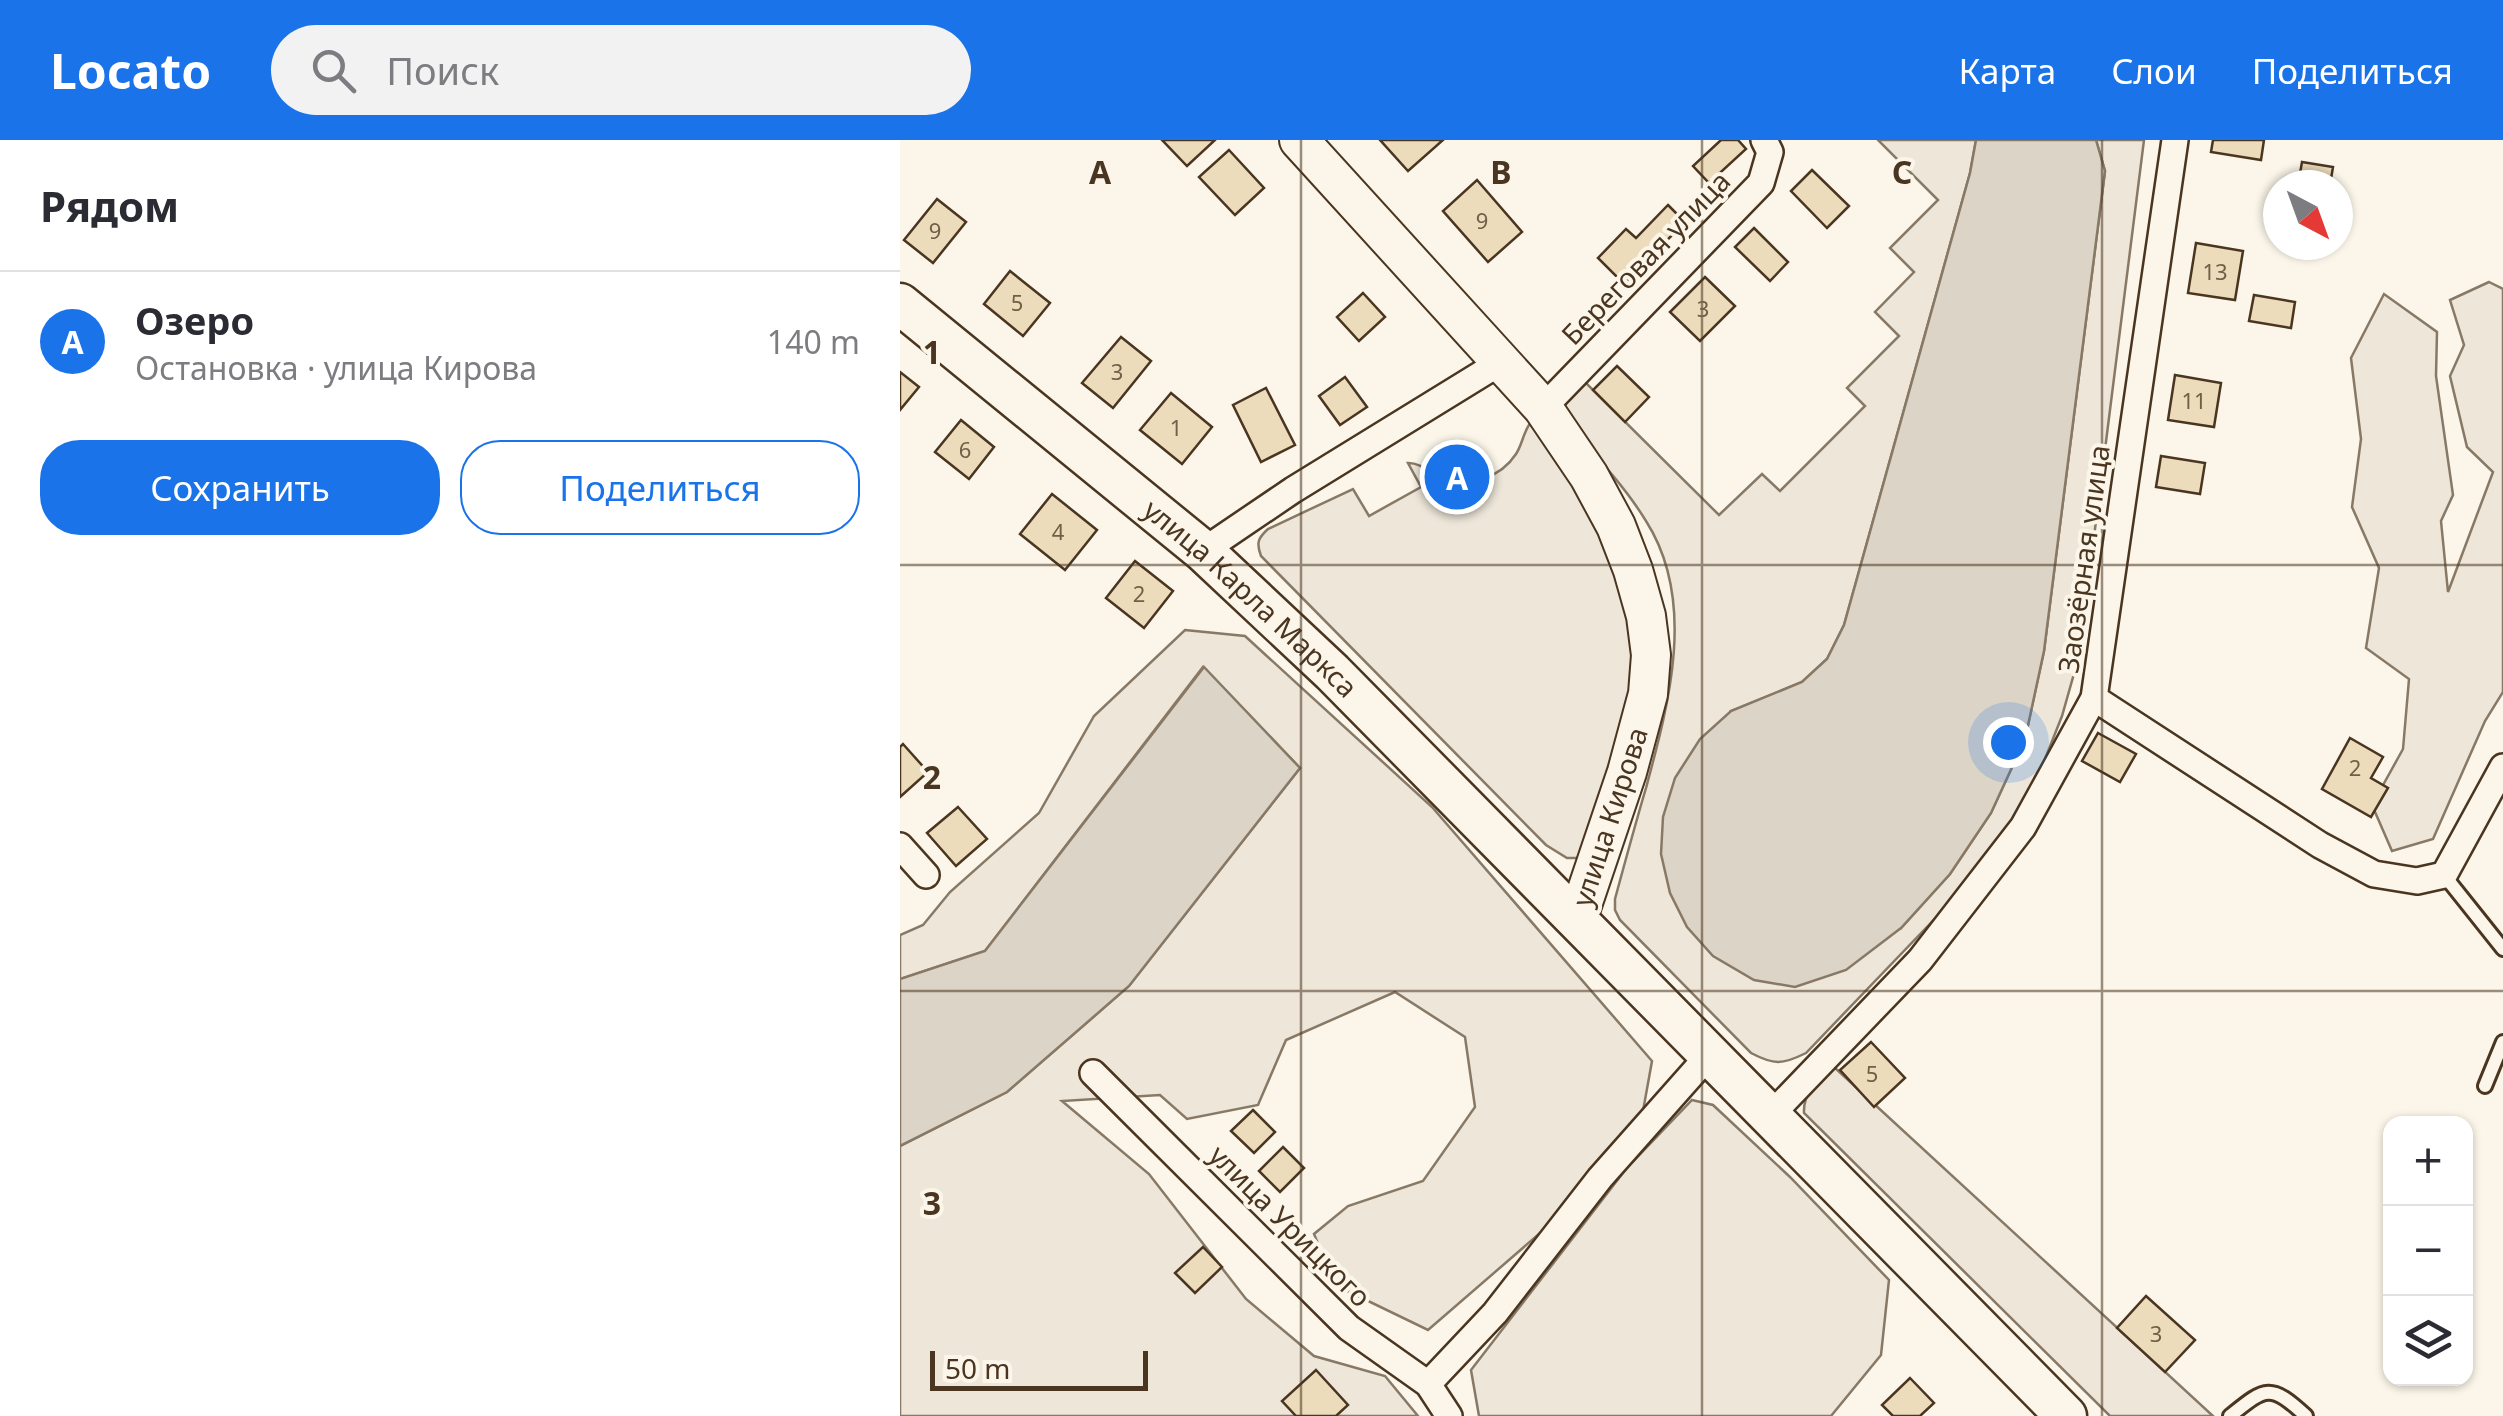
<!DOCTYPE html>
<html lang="ru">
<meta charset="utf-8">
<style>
:root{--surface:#fff;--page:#f2f2f3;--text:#2b2b33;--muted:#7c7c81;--line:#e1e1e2;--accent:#1a73e8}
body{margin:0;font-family:"Noto Sans",sans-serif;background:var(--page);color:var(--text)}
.controls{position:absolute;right:30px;bottom:30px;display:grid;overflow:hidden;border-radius:20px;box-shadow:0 2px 8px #0004}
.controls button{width:90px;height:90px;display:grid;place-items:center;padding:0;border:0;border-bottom:2px solid var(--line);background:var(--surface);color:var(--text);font:50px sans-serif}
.compass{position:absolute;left:1363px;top:30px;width:90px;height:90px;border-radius:50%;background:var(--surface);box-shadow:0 2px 8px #0004;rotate:139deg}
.scale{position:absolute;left:30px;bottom:25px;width:218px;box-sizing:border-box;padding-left:10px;border:5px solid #4a3520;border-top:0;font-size:28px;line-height:35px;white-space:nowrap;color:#4a3520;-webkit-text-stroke:8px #fbf6e9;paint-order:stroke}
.you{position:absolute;left:1108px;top:602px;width:35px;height:35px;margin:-25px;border:8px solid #fff;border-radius:50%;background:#1a73e8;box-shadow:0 0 0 15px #1a73e833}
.badge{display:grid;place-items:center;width:65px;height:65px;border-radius:50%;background:var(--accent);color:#fff;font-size:32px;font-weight:700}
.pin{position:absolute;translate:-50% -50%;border:5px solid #fff;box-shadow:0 2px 10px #0006}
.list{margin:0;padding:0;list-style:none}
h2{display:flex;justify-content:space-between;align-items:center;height:130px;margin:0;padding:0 40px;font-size:42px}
h2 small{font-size:32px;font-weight:400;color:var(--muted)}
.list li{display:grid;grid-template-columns:65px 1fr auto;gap:30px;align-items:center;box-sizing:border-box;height:140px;padding:0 40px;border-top:2px solid var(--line)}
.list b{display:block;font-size:38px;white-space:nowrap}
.list p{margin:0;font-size:32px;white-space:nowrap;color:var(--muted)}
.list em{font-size:32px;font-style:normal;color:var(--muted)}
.actions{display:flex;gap:20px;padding:30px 40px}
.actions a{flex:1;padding:22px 0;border:2px solid var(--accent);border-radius:40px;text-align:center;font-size:35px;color:var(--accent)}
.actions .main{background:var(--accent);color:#fff}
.icon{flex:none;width:55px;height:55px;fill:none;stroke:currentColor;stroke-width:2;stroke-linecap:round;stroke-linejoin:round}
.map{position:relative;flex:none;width:1603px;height:1276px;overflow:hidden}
header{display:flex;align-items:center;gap:60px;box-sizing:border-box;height:140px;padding:0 50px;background:var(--accent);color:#fff}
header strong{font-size:48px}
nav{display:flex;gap:55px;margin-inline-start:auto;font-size:35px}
.search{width:700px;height:90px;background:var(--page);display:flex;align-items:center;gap:25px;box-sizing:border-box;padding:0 35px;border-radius:55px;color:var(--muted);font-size:38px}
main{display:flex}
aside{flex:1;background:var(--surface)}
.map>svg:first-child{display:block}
.green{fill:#ede6d9;stroke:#887966;stroke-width:2.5}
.water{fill:#dcd4c6;stroke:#887966;stroke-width:2.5}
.building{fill:#ecdcbc;stroke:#4a3520;stroke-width:2.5}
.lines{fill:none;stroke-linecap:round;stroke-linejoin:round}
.lane-casing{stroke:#4a3520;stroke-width:18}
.street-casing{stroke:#4a3520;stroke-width:30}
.secondary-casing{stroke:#4a3520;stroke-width:42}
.primary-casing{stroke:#4a3520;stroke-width:45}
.lane{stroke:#fbf6e9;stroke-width:12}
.street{stroke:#fbf6e9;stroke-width:25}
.secondary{stroke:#fbf6e9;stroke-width:38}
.primary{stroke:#fbf6e9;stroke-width:40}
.grid{fill:none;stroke:#4a3520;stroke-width:2.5;stroke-opacity:0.55}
.labels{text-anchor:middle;stroke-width:8;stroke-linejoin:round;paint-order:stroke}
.number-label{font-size:22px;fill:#725f47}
.street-label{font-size:28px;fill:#4a3520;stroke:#fbf6e9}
.grid-label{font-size:32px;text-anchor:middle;font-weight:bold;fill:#4a3520;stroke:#fbf6e9;stroke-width:8;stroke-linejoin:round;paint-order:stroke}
</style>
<header>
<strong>Locato</strong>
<div class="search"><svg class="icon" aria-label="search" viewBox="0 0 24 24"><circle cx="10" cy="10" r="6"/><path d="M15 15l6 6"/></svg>Поиск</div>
<nav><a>Карта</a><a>Слои</a><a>Поделиться</a></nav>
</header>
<main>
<aside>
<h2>Рядом<small></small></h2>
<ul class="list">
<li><span class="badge">A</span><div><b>Озеро</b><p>Остановка · улица Кирова</p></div><em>140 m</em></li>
</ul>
<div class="actions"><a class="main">Сохранить</a><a>Поделиться</a></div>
</aside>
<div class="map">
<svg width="1603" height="1276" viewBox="0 0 1603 1276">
<rect width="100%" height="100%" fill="#fbf6e9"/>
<g class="green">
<path d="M978,0H1076L1070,33L944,485L927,519L902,542L831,571L1001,788L1050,734L1091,673L1125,599L1144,511L1205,31L1196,0H1244L1179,516L1162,576L1139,634L1109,689L1072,740L906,913C882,925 874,925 851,913L720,780L715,770V759C725,722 735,685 746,648C769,563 797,461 746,381C721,340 685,305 653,269L682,239L819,375L862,334L880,351L965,266L947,248L999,196L975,172L1014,132L990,108L1038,60Z"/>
<polygon points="1589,142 1603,149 1603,552 1585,581 1533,699 1492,711 1472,665 1503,609 1509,539 1466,508 1479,428 1452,367 1461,299 1451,218 1484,154 1537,192 1536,236 1553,355 1541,381 1548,452 1593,332 1567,307 1550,236 1564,205 1550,160"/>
<path d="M634,284L640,289L714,419L733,490L732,563L681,718H667L646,705L361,416C356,403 358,398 368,389L453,349L469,376L521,347L508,323C523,323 530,334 544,339C570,348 601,337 616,314C622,305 623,294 629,285Z"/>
<polygon points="285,490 345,496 532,667 752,921 743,971 654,1081 528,1190 435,1145 414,1094 448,1066 523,1041 575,967 565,897 495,852 386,900 358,965 287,979 260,955 162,961 249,1034 346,1159 414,1216 485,1236 518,1276 0,1276 0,1006 107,952 229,846 400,628 303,527 85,811 0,839 0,795 23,785 50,752 139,673 194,576"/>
<path d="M934,927L1313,1276H1210L904,973C903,951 918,940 934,927Z"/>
<polygon points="792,960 813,965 890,1037 989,1140 981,1215 931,1276 579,1276 571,1230 726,1029"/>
</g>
<g class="water">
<polygon points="1076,0 1196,0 1205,31 1144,511 1125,599 1091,673 1050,734 1001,788 946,830 895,847 854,840 813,816 787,787 770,753 761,714 763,677 775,638 800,599 831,571 902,542 927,519 944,485 1070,33"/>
<polygon points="304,527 400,628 229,846 107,952 0,1006 0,839 85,811"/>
</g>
<g class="building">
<polygon points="262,0 315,0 287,26"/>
<polygon points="480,0 543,0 508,31"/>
<polygon points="821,0 838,0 846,9 809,43 793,26"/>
<polygon points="1313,0 1364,0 1361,20 1311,12"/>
<polygon points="329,10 364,48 335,75 299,37"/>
<polygon points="1402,22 1433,27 1430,45 1398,45"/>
<polygon points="912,30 949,66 927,88 891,51"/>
<polygon points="577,40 622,92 588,122 543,71"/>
<polygon points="37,59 66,82 33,123 4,100"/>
<polygon points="768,65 785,82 724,144 698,118 726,89 736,98"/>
<polygon points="854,88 888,122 870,141 835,107"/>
<polygon points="1296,103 1343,111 1335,160 1288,153"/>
<polygon points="110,131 150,163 123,196 84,164"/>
<polygon points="805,137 835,166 800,201 770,172"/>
<polygon points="463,153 485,177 459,201 437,177"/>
<polygon points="1354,155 1395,162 1391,188 1349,181"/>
<polygon points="221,197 251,221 213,268 182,243"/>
<polygon points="717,226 749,257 725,282 693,250"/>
<polygon points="0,232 19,247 0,270"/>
<polygon points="1275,235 1321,243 1314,287 1268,280"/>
<polygon points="445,237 467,267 440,285 419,256"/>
<polygon points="366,248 395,305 361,322 333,265"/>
<polygon points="271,253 312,287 282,324 240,290"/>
<polygon points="61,280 94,307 69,339 35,312"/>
<polygon points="1261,316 1305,323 1300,354 1256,347"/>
<polygon points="152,354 197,390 165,430 120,394"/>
<polygon points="235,421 273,451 244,488 206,458"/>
<polygon points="1198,593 1236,614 1220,642 1182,621"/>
<polygon points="1450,598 1483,617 1471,638 1488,648 1471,677 1422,649"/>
<polygon points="3,604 28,632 0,657 0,607"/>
<polygon points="58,667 87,699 56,726 27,693"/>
<polygon points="971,902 1005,938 974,967 940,930"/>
<polygon points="353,970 375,992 354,1013 331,991"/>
<polygon points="383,1007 404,1028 380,1052 359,1031"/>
<polygon points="303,1107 322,1127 295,1153 275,1133"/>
<polygon points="1246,1156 1295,1200 1265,1232 1217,1188"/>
<polygon points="416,1230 448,1265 436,1276 396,1276 382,1261"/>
<polygon points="1010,1238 1034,1263 1020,1276 993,1276 982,1265"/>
</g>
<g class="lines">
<defs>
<g id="lane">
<polyline points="1544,735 1603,809"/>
<polyline points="1585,946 1603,902"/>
<path d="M1330,1276C1366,1247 1370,1243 1406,1276"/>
</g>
<g id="street">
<polyline points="643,268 861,43 870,12 864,0"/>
<polyline points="303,411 393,350 601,222"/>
<polyline points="1194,558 1420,705 1474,734 1517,741 1544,735 1603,627"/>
<polyline points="0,706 26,735"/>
<polyline points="193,933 449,1188 528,1244 549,1276"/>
<polyline points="870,976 1020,820 1123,687 1194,558 1275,0"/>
<polyline points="528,1244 595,1173 700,1038 809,915"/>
</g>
<polyline id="secondary" points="399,0 643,268 689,336 716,386 733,430 746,476 751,515 748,554 727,632 677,780"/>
<g id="primary">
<path id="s1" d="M0,164L303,411L432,532L1166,1276"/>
</g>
</defs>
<use href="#lane" class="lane-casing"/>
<use href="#street" class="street-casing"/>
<use href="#secondary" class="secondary-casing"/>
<use href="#primary" class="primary-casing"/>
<use href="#lane" class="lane"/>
<use href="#street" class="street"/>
<use href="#secondary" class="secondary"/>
<use href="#primary" class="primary"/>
</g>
<path class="grid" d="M401,0V1276M802,0V1276M1202,0V1276M0,425H1603M0,851H1603"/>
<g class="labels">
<g class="number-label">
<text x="582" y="89">9</text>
<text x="35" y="99">9</text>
<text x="1315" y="140">13</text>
<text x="117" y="171">5</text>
<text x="803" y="177">3</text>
<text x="217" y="240">3</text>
<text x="1294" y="269">11</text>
<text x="276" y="296">1</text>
<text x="65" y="318">6</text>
<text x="158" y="400">4</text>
<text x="239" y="462">2</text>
<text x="1455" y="636">2</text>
<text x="972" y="942">5</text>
<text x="1256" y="1202">3</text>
</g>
<g class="street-label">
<text transform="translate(746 118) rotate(-46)" y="10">Береговая улица</text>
<text transform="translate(1184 419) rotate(-82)" y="10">Заозёрная улица</text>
<text dy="10" stroke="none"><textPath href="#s1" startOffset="458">улица Карла Маркса</textPath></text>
<text transform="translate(710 677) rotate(-72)" y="10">улица Кирова</text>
<text transform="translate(390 1086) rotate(45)" y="10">улица Урицкого</text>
</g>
</g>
<g class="grid-label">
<text x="200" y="44">A</text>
<text x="601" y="44">B</text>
<text x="1002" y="44">C</text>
<text x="32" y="224">1</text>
<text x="32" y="649">2</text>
<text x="32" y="1075">3</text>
</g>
</svg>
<div class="controls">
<button>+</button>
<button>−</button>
<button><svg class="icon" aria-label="layers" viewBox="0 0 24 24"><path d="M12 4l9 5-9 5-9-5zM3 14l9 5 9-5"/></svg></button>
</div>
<svg class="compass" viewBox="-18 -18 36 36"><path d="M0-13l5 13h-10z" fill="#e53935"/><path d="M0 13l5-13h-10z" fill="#7c7c81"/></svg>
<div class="scale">50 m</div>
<div class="you"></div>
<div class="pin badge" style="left:557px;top:337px">A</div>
</div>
</main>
